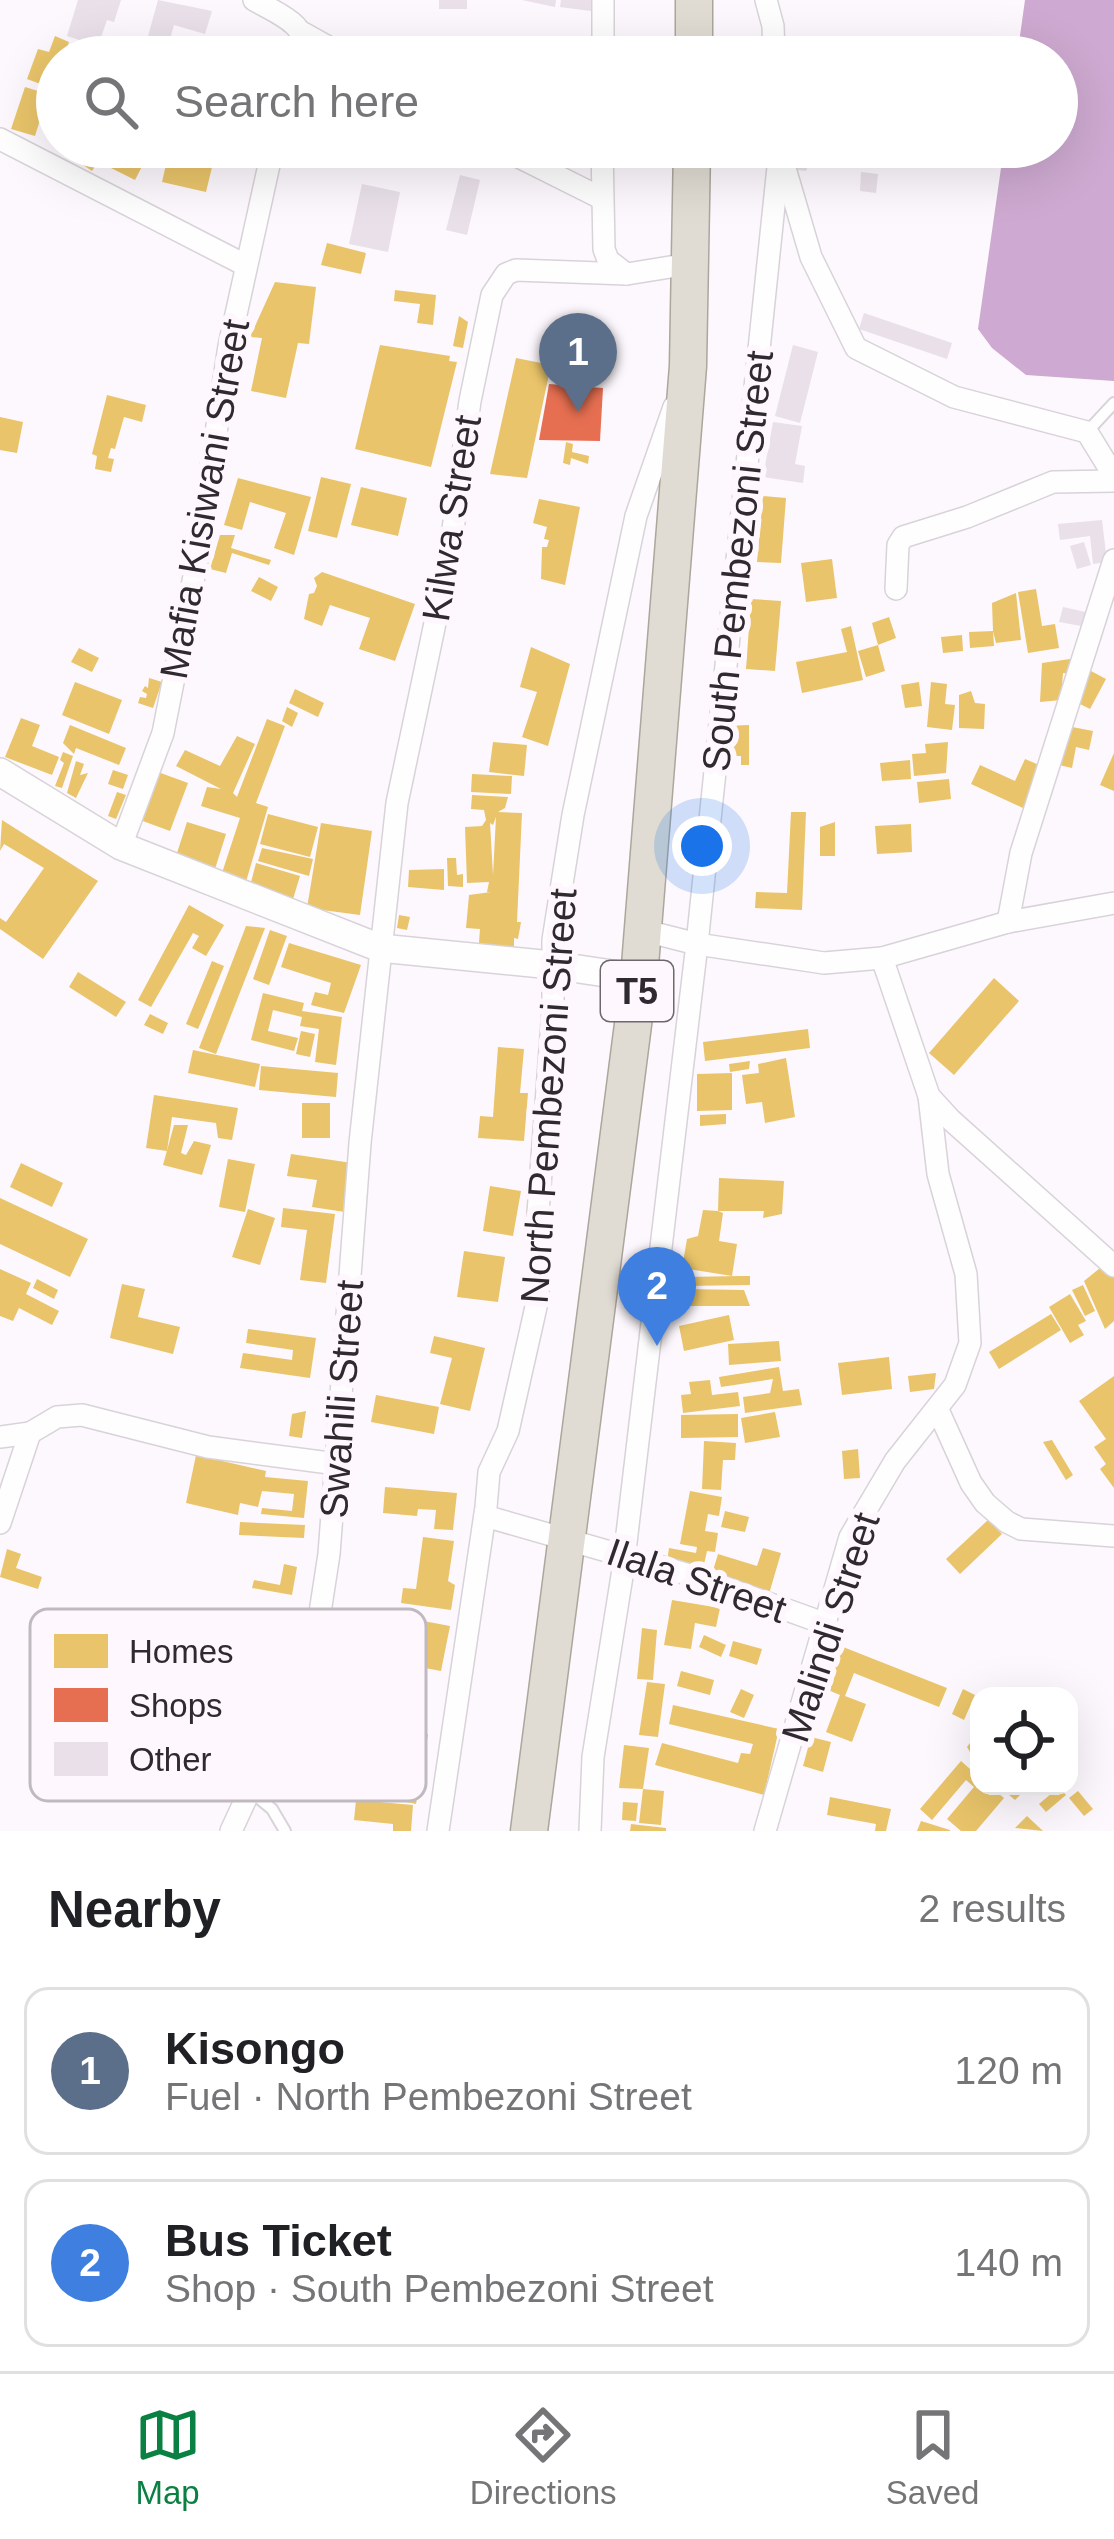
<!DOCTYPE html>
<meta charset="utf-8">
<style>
:root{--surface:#fff;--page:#f6f6f6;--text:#202124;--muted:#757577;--line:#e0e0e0;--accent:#0b8043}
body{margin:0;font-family:Arial,sans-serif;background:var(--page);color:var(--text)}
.controls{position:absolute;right:36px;bottom:36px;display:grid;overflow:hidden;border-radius:24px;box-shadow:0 12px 48px #0002}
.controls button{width:108px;height:108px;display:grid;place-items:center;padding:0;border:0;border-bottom:3px solid var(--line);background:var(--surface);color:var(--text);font:60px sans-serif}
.you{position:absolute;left:702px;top:846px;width:42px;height:42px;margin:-30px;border:9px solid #fff;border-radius:50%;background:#1a73e8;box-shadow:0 0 0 18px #1a73e833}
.badge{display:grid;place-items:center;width:78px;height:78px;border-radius:50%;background:var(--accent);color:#fff;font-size:39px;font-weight:700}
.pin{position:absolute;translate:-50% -99px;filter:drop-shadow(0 3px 6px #0008)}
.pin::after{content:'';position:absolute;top:63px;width:42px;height:36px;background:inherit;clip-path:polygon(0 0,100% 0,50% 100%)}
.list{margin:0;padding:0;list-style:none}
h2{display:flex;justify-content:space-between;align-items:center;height:156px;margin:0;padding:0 48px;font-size:51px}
h2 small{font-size:39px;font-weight:400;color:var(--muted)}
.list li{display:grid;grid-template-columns:78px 1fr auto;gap:36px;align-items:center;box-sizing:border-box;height:168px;margin:0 24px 24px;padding:0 24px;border:3px solid var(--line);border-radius:24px}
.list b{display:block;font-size:45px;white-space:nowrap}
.list p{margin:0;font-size:39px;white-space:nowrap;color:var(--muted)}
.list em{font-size:39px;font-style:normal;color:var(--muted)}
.icon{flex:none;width:66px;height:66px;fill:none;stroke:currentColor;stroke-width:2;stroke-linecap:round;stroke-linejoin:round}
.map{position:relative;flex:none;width:1114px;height:1831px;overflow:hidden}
.search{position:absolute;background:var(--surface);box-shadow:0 12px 48px #0002;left:36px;right:36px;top:36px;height:132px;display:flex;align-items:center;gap:30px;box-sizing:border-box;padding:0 42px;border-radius:66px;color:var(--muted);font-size:45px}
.sheet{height:540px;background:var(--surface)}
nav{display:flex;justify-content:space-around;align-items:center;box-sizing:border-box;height:168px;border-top:3px solid var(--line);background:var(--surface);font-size:33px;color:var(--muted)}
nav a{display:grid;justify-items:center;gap:6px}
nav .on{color:var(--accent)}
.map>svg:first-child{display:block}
.water{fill:#cea9d1}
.homes{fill:#e9c46a;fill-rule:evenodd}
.shops{fill:#e76f51}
.building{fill:#e9e0e9}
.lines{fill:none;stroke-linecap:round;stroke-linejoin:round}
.service-casing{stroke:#d8d3d8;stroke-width:14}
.minor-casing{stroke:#d8d3d8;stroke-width:24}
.tertiary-casing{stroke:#d8d3d8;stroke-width:30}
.trunk-casing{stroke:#aca69d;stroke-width:39}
.service{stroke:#fffeff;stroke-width:10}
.minor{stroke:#fffeff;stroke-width:21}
.tertiary{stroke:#fffeff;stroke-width:27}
.trunk{stroke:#e0dcd3;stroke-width:36}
.labels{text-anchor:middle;stroke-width:12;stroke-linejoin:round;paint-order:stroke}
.shield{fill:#fef7fe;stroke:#6c686c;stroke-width:3}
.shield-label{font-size:36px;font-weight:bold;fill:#2e2a2e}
.street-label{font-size:39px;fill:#2e2a2e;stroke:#fef7fe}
.key{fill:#fef7fe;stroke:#c0bac0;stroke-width:3}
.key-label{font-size:33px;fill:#2e2a2e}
</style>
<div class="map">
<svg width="1114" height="1831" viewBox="0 0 1114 1831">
<rect width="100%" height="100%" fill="#fdf8fd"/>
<polygon class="water" points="1025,0 1114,0 1114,381 1026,375 992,348 978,329 1004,147 1057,147 1057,57 1017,57"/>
<g class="homes">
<polygon points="55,36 69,42 63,57 57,57 51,88 27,79 38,49 49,52"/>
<polygon points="57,81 57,121 42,114"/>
<polygon points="25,87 48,94 35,136 11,129"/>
<polygon points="68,147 108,147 92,171 64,152"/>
<polygon points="111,147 152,147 135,180 103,164"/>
<polygon points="170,147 209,147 206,159 213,163 206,192 162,182"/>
<polygon points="327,243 366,253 361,274 321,265"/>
<polygon points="275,282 316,287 309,344 298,343 286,398 251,391 262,338 250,337"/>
<polygon points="395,290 436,295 433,325 417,323 420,304 394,301"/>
<polygon points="459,316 468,322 463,348 453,346"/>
<polygon points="380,345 450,356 449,361 457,362 431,467 355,449"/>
<polygon points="516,358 551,365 527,478 490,474"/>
<polygon points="107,395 146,405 142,422 124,417 115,449 111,448 108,458 114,459 111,472 95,469 97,456 92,454"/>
<polygon points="0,417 23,422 17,453 0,450"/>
<polygon points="566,442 573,444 572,452 589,456 588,464 571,458 570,465 563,463"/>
<polygon points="321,477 351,484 337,538 308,531"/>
<polygon points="238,478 311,497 294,555 274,548 286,513 250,502 242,530 224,525"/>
<polygon points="361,487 407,498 398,536 351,525"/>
<polygon points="763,496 786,498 781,563 757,562"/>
<polygon points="539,499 580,507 565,585 541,579 542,547 547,547 549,540 544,539 547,527 533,523"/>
<polygon points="220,535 235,535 231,548 271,560 269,565 232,553 226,573 210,569"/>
<polygon points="832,559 837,598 806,602 801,563"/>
<polygon points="322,572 415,604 395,661 359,649 370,618 330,605 322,626 304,619 309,594 314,593 317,586 314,578"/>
<polygon points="259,577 278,587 271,601 251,591"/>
<polygon points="1036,589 1042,626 1055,624 1059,648 1028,653 1018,592"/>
<polygon points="1016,593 1021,640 996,643 993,631 994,646 970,648 969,632 993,631 992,603"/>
<polygon points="751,599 781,601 775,671 746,669"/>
<polygon points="889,617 896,638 878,645 872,623"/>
<polygon points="851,626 863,680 802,693 796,662 847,652 841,629"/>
<polygon points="962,635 963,651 943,653 941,637"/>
<polygon points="878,645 885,671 866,677 858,651"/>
<polygon points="531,647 570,664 548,746 522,737 537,692 520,687"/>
<polygon points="79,648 99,658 92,672 71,662"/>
<polygon points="1077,658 1072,674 1063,673 1061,700 1040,702 1042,663"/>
<polygon points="1091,671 1106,679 1090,709 1074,701"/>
<polygon points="149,678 162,682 153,708 138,703 140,697 146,698 147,694 142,691 145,686 148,688"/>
<polygon points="75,682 122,700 109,734 62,715"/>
<polygon points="919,682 922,706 905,708 901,685"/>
<polygon points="931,682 947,684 945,704 955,705 952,730 927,727"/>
<polygon points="295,689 324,703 318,717 289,703"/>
<polygon points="971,691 975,703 985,704 984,729 959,728 959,695"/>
<polygon points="287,707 298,713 292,727 282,721"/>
<polygon points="21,718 40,725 32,746 59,757 52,775 5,757"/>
<polygon points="267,719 285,726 256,803 268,807 245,885 220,879 240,818 201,806 207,787 221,789 176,766 185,750 220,766 237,736 255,744 233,793 237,797"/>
<polygon points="70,725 126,748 119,765 76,748 74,754 63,743"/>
<polygon points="749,725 749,765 741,765 741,756 726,756 725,726"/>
<polygon points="1067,726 1093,731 1089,750 1076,747 1072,768 1059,765"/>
<polygon points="493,742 527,745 524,776 489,772"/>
<polygon points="948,742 946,773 914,776 912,754 926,753 925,744"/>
<polygon points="63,752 73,756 62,788 55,786 64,763 60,760"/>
<polygon points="1114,753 1114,791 1100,785"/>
<polygon points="1025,759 1044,767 1025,809 971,784 980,765 1015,781"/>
<polygon points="910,760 911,779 882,781 880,763"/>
<polygon points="76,761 84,764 80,775 88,773 76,798 67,793"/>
<polygon points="113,770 128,775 123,789 108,784"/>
<polygon points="158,772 188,783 170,831 140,820"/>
<polygon points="472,774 512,776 511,794 471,792"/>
<polygon points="949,779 951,799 919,803 917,782"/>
<polygon points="117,792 126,795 116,819 108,816"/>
<path d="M472,795L508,797L505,808L498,812L522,813L517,922H521L518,939L514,938V959L478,956L480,929L466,928L469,895L491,892H487L489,882L467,883L465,827L482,826L486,820L484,810L471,809ZM496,817L493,875L490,823L493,825Z"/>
<polygon points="791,812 806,812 802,910 755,908 756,892 787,893"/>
<polygon points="268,814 318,827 310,857 260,844"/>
<polygon points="2,820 98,881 43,959 0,929 0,918 6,922 44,868 4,844 0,851"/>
<polygon points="187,822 226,834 215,869 176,856"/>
<polygon points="835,822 835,856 820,856 820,827"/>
<polygon points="321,823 372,831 360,915 307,908"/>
<polygon points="911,824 912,852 877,854 875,826"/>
<polygon points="262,848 313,859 309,876 258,861"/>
<polygon points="447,858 456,858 457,875 463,874 463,887 448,886"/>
<polygon points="256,863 300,876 293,899 250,886"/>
<polygon points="444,869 444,890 408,887 409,870"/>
<polygon points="189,905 224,925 206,956 192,948 199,936 193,933 151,1007 138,1000"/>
<polygon points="399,915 410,917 407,930 397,928"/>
<polygon points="246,926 265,928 216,1054 199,1048"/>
<polygon points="270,930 287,936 269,985 253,979"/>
<polygon points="289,943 361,965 344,1013 311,1005 315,992 328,995 331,983 281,967"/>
<polygon points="212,961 224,966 198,1029 186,1024"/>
<polygon points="78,972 126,1002 116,1017 69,987"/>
<polygon points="994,978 1019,1001 954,1075 929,1053"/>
<polygon points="263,993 304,1003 302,1011 342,1017 336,1065 315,1062 319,1029 300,1026 302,1017 273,1010 268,1031 298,1038 294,1051 251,1040"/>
<polygon points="150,1014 168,1023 163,1034 144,1025"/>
<polygon points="808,1029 810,1048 705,1061 703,1042"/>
<polygon points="301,1031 315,1034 310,1057 296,1054"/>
<polygon points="498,1047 524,1049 520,1093 528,1093 524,1141 478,1138 480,1116 493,1117"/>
<polygon points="193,1050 260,1064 255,1087 188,1073"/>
<polygon points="786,1058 795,1117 765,1123 762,1102 746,1104 742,1075 759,1073 758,1064"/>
<polygon points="750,1061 749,1069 730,1072 729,1064"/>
<polygon points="261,1066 338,1073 336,1097 259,1090"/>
<polygon points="732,1073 732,1110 697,1111 697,1074"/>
<polygon points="154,1095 238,1108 232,1140 218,1138 216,1123 172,1117 167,1151 146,1148"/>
<rect x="302" y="1103" width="28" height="35"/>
<polygon points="726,1114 726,1124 700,1126 700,1115"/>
<polygon points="174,1125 188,1125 181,1153 186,1155 194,1141 211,1145 202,1175 163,1165"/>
<polygon points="291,1154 352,1163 345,1212 312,1207 317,1180 287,1176"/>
<polygon points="228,1159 255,1164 245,1212 219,1207"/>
<polygon points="21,1163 63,1183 52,1207 10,1187"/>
<polygon points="719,1178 784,1181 782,1214 763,1218 764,1211 718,1211 723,1213 719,1241 737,1244 732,1276 682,1268 687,1239 698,1236 703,1210 718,1211"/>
<polygon points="490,1186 521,1191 513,1236 483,1231"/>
<polygon points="0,1198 88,1239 70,1277 0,1244"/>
<polygon points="283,1208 335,1214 326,1283 300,1280 307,1230 281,1227"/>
<polygon points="248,1209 275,1218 260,1265 232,1257"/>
<polygon points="464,1251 505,1257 498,1302 457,1297"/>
<polygon points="1105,1264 1114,1275 1114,1321 1105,1329 1084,1281"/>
<polygon points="0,1269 31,1283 26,1294 59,1311 52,1325 19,1308 13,1321 0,1316"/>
<polygon points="740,1276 750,1276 750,1285 685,1286 685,1277"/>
<polygon points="37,1279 58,1290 54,1299 33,1288"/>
<polygon points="122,1284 145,1289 138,1317 180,1327 173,1354 110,1338"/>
<polygon points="1083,1285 1095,1311 1085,1316 1072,1290"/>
<polygon points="685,1289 744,1290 750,1306 685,1306"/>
<polygon points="1070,1294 1086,1321 1078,1325 1084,1335 1070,1343 1049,1307"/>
<polygon points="1051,1314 1061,1330 999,1369 989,1352"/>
<polygon points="729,1315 734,1340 684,1351 679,1326"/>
<polygon points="248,1329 316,1338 310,1378 240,1368 243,1353 292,1360 293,1350 246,1343"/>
<polygon points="434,1336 485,1348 470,1411 440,1404 452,1358 430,1353"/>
<polygon points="779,1341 781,1361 729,1365 728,1344"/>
<polygon points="889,1357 892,1389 842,1395 838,1363"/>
<polygon points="779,1367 783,1391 799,1389 802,1405 745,1413 743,1397 770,1393 773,1379 721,1387 719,1377"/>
<polygon points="936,1373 934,1389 910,1392 908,1376"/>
<polygon points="1114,1376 1114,1488 1100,1469 1106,1464 1094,1447 1106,1439 1079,1401"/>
<polygon points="710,1380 712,1395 738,1392 740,1406 683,1413 681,1395 691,1394 689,1382"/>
<polygon points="376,1395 439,1407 434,1434 371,1422"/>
<polygon points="306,1411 302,1438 289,1436 292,1414"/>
<polygon points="775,1412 780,1437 745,1443 741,1418"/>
<polygon points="738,1414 738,1437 681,1438 681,1415"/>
<polygon points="1052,1440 1073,1475 1066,1480 1043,1442"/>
<polygon points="704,1441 736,1443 735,1460 723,1460 721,1490 702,1489"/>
<polygon points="858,1449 860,1478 844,1479 842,1451"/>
<polygon points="196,1455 266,1471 265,1477 308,1481 304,1518 261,1514 262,1508 292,1511 294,1494 262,1491 258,1507 240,1503 238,1515 186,1503"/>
<polygon points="385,1487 457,1493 453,1530 434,1529 436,1510 418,1509 417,1516 383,1513"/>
<polygon points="690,1491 722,1497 719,1516 708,1514 705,1531 718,1533 715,1552 707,1551 703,1569 667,1562 669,1548 696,1553 697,1547 680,1544"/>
<polygon points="725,1511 749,1517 745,1532 721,1527"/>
<polygon points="988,1520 1002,1534 960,1574 946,1559"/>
<polygon points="240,1522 305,1525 304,1538 239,1535"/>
<polygon points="423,1537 454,1541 448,1581 455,1585 451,1610 401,1603 403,1588 416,1589"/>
<polygon points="763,1548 781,1553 769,1594 711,1577 718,1554 757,1566"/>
<polygon points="7,1549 21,1554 16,1568 42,1577 38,1589 0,1577"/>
<polygon points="284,1564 297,1567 292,1595 252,1588 254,1580 280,1585"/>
<polygon points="672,1600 720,1608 716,1627 695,1623 691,1649 664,1645"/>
<polygon points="360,1609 450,1626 441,1671 351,1654"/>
<polygon points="642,1628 657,1630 653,1680 637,1679"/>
<polygon points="704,1635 726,1645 721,1657 699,1647"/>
<polygon points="733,1641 762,1649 757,1665 729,1656"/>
<polygon points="833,1643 947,1688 939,1707 854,1673 845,1696 866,1704 852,1742 826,1732 840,1695 816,1685"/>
<polygon points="681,1671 714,1680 710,1695 677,1686"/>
<polygon points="647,1682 665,1684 658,1737 639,1735"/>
<polygon points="741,1689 754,1695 744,1718 730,1712"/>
<polygon points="963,1689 975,1695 964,1720 952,1714"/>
<polygon points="673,1705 779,1729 764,1795 655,1765 662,1743 738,1763 741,1753 750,1754 753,1744 669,1724"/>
<polygon points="979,1731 979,1758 976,1762 967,1747"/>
<polygon points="417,1732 428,1734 425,1756 413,1754"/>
<polygon points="811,1737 831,1742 823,1772 803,1766"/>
<polygon points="624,1745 649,1748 643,1789 619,1788"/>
<polygon points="381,1753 424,1762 416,1804 355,1791 361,1763 378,1766"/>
<polygon points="961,1761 979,1777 979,1786 990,1786 1004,1798 976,1831 961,1831 947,1819 974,1787 966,1780 932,1820 920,1809"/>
<polygon points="1016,1786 1029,1786 1015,1800 1008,1794"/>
<polygon points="1059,1787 1066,1795 1046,1812 1039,1804"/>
<polygon points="643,1789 664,1791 661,1825 639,1823"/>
<polygon points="1078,1791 1093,1809 1084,1816 1069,1798"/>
<polygon points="830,1797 891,1809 886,1831 875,1831 876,1824 827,1815"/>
<polygon points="356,1800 413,1805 411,1831 393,1831 393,1824 354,1820"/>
<polygon points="623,1802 638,1803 636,1821 622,1820"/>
<polygon points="1027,1816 1043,1831 1015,1828"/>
<polygon points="921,1821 950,1830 950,1831 917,1831"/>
<polygon points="631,1824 666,1828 666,1831 630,1831"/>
</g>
<polygon class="shops" points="549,384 603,388 600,441 539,440"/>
<g class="building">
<polygon points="78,0 121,0 114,22 107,20 98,46 67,36"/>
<polygon points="158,0 212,11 205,34 174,25 166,53 177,57 150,57 153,49 145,47"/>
<rect x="439" y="0" width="28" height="9"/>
<polygon points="522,0 556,0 555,7"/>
<polygon points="561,0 592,0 591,11 560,7"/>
<polygon points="795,147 806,147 803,165 808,166 806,171 791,169"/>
<polygon points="861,172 878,174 876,193 860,191"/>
<polygon points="460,175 480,180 467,235 446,230"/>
<polygon points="362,184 400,192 388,252 349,244"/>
<polygon points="864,313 952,343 947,359 859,329"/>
<polygon points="793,345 818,352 800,423 775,416"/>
<polygon points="773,422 802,426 795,464 805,466 803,483 763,477"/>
<polygon points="1102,520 1107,562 1093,564 1090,536 1060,540 1058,524"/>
<polygon points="1084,542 1091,565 1077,569 1070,546"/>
<polygon points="1063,607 1090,613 1087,627 1059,622"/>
</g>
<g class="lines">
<defs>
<g id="service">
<polyline points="1087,432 1114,403"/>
<polyline points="250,1791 272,1809 285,1831"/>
</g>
<g id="minor">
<path d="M254,0C278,14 312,25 303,57"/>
<polyline points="766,0 773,26 774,57"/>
<polyline points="303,33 346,57"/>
<polyline points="603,57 603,0"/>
<polyline points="0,139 245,265"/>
<polyline points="499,147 601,198"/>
<polyline points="602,147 604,249 608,260 626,274"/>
<polyline points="784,165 811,257 856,348 954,397 1087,432 1114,476"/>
<polyline points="896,589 898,545 903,537 967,517 1053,482 1114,481"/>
<polyline points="121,846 163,733 196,566 229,346 273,147"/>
<polyline points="1008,922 1021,853 1114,560"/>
<polyline points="642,930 697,944 824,963 882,958 1008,922 1114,903"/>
<polyline points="882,958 929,1096 951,1120 1114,1266"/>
<polyline points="938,1410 971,1483 985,1503 1007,1522 1021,1529 1114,1536"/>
<polyline points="0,1437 30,1433"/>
<polyline points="485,1516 690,1575 826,1624"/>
<polyline points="0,1523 30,1433 57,1417 82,1415 208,1447 337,1464"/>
<polyline points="231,1831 305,1671 317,1632 329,1554 360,1143 397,803 450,552 470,401 492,295 506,274 516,270 627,274 689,264"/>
<polyline points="438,1831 486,1507 489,1472 508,1431 538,1298 538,1213 553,1009 553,940 573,815 636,516 674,407"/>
<polyline points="590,1831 593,1757 622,1576 697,944 780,148"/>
<polyline points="765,1831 850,1537 895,1461 955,1385 970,1343 966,1274 938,1174 929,1096"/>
</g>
<polyline id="tertiary" points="0,772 121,846 380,948 552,965 639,978"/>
<g id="trunk">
<polyline points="694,57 694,0"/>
<polyline points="529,1831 639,978 688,366 692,147"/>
</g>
</defs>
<use href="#service" class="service-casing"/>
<use href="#minor" class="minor-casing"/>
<use href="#tertiary" class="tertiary-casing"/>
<use href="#trunk" class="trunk-casing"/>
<use href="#service" class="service"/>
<use href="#minor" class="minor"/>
<use href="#tertiary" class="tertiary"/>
<use href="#trunk" class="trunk"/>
</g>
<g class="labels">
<rect class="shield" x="601" y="961" width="72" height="60" rx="9"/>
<g class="shield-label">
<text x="637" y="1004">T5</text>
</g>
<g class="street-label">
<text transform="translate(204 499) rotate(-80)" y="14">Mafia Kisiwani Street</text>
<text transform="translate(451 518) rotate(-81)" y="14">Kilwa Street</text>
<text transform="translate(737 561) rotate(-84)" y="14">South Pembezoni Street</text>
<text transform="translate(548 1096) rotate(-86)" y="14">North Pembezoni Street</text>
<text transform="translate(341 1399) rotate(-86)" y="14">Swahili Street</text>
<text transform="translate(697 1580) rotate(19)" y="14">Ilala Street</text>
<text transform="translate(830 1627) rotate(-72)" y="14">Malindi Street</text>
</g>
</g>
<rect x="30" y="1609" width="396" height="192" rx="18" class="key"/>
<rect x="54" y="1634" width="54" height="34" fill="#e9c46a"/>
<rect x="54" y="1688" width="54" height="34" fill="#e76f51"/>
<rect x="54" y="1742" width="54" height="34" fill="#e9e0e9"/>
<g class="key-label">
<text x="129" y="1663">Homes</text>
<text x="129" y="1717">Shops</text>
<text x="129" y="1771">Other</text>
</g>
</svg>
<div class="controls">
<button><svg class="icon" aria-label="locate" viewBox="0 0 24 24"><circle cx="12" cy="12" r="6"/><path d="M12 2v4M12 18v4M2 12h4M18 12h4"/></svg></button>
</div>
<div class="you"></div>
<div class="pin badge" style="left:578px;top:412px;background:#5c6f8a">1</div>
<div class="pin badge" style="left:657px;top:1346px;background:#3f7fe0">2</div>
<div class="search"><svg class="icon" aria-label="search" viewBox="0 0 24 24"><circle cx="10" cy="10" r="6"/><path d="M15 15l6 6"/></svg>Search here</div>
</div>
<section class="sheet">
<h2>Nearby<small>2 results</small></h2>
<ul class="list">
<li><span class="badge" style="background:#5c6f8a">1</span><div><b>Kisongo</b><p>Fuel · North Pembezoni Street</p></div><em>120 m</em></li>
<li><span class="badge" style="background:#3f7fe0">2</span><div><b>Bus Ticket</b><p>Shop · South Pembezoni Street</p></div><em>140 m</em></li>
</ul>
</section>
<nav>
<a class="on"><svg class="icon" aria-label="map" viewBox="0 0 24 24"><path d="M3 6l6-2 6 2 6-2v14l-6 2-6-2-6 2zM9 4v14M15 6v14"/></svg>Map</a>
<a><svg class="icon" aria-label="directions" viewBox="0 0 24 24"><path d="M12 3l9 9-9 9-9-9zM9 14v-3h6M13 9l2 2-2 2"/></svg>Directions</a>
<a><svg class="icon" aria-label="saved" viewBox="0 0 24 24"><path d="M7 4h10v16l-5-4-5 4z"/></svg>Saved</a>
</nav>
